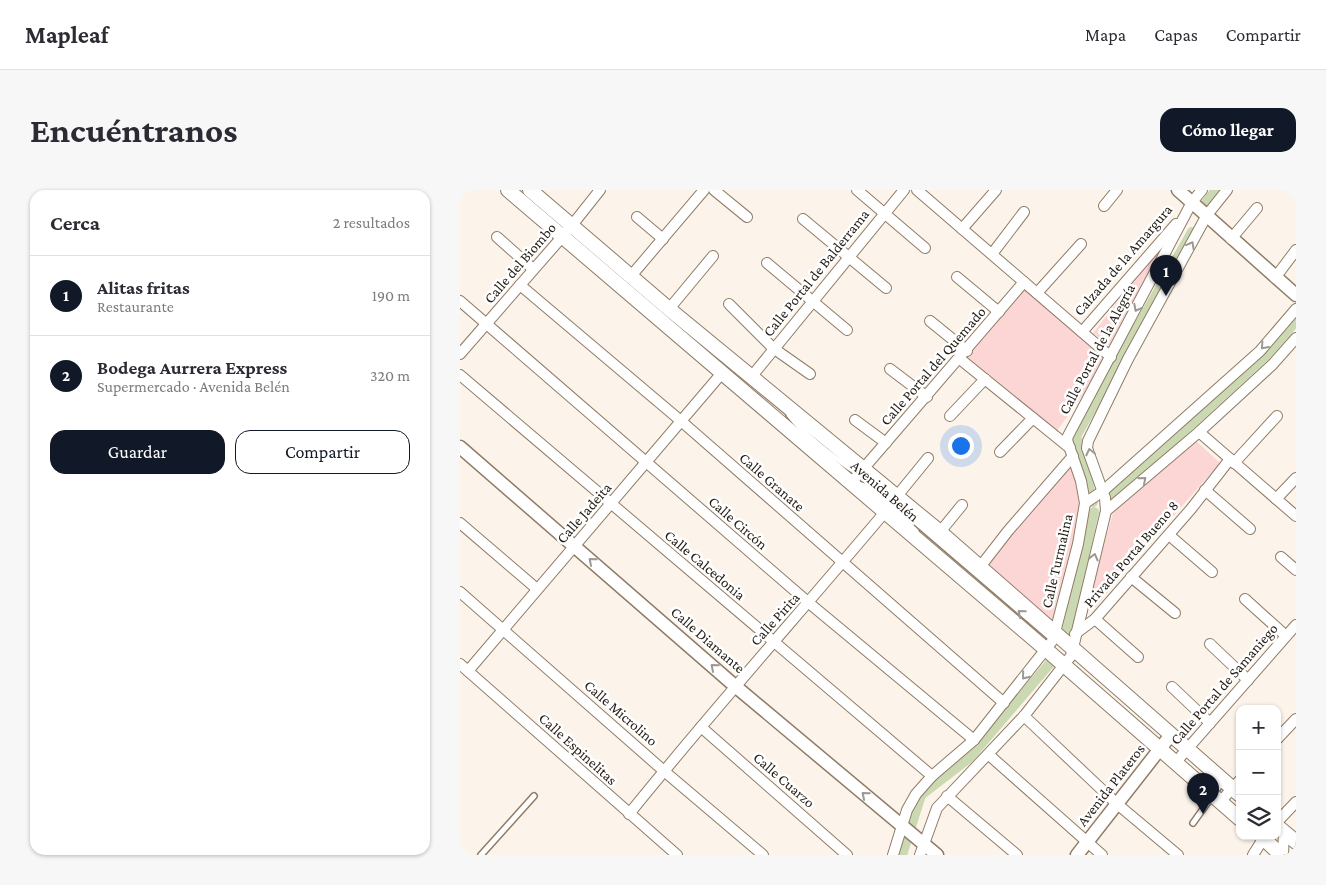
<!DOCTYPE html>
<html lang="es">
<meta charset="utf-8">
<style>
:root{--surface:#fff;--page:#f7f7f7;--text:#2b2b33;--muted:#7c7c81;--line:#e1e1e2;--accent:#111827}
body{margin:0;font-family:"Crimson Pro",serif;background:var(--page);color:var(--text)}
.controls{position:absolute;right:15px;bottom:15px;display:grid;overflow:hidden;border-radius:10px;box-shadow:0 1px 4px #0004}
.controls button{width:45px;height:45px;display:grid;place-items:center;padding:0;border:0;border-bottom:1px solid var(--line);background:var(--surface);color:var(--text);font:25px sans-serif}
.you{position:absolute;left:500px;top:255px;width:18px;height:18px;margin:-12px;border:4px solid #fff;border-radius:50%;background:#1a73e8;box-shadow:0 0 0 8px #1a73e833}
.badge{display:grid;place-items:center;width:32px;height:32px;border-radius:50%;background:var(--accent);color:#fff;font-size:16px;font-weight:700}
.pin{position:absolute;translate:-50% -41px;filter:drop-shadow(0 1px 2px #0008)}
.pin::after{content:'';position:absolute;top:26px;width:18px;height:15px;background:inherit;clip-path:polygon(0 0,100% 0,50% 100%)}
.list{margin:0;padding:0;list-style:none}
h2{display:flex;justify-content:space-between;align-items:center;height:65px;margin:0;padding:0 20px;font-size:21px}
h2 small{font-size:16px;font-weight:400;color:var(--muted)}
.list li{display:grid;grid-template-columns:32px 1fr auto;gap:15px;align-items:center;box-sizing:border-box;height:80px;padding:0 20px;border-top:1px solid var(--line)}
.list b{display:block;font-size:19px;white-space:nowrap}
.list p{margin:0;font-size:16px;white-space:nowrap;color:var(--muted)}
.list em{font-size:16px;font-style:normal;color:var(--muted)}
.actions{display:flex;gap:10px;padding:15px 20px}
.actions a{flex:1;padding:11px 0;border:1px solid var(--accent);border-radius:15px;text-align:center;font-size:18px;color:var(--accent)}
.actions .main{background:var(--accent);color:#fff}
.icon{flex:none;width:28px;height:28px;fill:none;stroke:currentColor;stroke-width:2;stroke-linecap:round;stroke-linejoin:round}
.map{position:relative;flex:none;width:836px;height:665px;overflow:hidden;border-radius:15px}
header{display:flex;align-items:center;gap:30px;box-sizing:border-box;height:70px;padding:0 25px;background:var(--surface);border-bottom:1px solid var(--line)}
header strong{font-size:24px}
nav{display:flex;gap:28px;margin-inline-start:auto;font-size:18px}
.intro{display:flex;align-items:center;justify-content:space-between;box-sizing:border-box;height:120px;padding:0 30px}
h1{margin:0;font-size:35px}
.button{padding:12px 22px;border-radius:15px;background:var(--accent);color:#fff;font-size:18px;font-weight:700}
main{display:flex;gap:30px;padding:0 30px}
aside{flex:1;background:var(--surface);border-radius:15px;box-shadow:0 1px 4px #0004}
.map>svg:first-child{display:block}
.green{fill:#fcd6d5}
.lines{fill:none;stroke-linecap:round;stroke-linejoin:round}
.canal{stroke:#cbd9b2;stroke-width:10}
.service-casing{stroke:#8f7c66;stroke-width:8}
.minor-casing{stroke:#8f7c66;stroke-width:12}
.tertiary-casing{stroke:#8f7c66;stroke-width:15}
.secondary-casing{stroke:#8f7c66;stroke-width:16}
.service{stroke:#fff;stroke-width:5}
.minor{stroke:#fff;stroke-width:10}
.tertiary{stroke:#fff;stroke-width:12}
.secondary{stroke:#fff;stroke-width:14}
.oneway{stroke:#9c9995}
.labels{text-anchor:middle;stroke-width:5;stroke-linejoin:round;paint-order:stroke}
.street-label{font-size:15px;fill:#241c14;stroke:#fff}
</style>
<header>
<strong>Mapleaf</strong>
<nav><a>Mapa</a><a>Capas</a><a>Compartir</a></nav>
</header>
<div class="intro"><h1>Encuéntranos</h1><a class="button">Cómo llegar</a></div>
<main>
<aside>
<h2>Cerca<small>2 resultados</small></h2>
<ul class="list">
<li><span class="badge">1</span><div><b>Alitas fritas</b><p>Restaurante</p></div><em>190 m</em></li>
<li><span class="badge">2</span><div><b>Bodega Aurrera Express</b><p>Supermercado · Avenida Belén</p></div><em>320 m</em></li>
</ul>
<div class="actions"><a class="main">Guardar</a><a>Compartir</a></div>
</aside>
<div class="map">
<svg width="836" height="665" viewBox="0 0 836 665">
<rect width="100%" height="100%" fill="#fcf4ea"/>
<g class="green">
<polygon points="714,41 652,158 633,143"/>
<polygon points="562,95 649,168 597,241 501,165"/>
<polygon points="734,249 760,273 663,383 636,417 630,420 629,406 653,323"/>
<polygon points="610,273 623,314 592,433 527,375"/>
</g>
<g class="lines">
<g class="canal">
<polyline points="743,17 756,0"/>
<polyline points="648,310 806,165 836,131"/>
<polyline points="633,312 616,246 732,42"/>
<polyline points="605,449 634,322"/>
<polyline points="442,665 461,605 509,568 592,471"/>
</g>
<defs>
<g id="service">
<path d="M329,225C348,249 374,268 400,285"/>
<polyline points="402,295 412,300 456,341"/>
<polyline points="418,300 592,449"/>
<polyline points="733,633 763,591"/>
<polyline points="21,665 74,606"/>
</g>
<g id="minor">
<polyline points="254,0 287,27"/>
<polyline points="397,0 465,58"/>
<polyline points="457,0 651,167"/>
<polyline points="644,16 657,0"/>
<polyline points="177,27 203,49"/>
<polyline points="343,29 426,98"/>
<polyline points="502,39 536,0"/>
<polyline points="37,47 73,79"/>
<polyline points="771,49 797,18"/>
<polyline points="532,64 564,22"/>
<polyline points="307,73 387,140"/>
<polyline points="171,86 244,0"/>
<polyline points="497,87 539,122"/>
<polyline points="815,88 836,60"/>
<polyline points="60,95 221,231 544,513"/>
<polyline points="577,103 621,54"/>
<polyline points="0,111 349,413 514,550"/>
<polyline points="269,114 313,158 350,184"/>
<polyline points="209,119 253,66"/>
<polyline points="470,131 507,161"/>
<polyline points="622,142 716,34"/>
<polyline points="0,164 109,39 140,0"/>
<polyline points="500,169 610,258"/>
<polyline points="430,179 467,207"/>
<polyline points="0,185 472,586"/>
<polyline points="292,186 444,0"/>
<polyline points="490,226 525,189"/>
<polyline points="395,230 426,253"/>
<polyline points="739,242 836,326"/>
<polyline points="540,262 573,228"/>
<polyline points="774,273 817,226"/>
<polyline points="391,293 564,92"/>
<polyline points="745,300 790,339"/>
<polyline points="437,306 468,268"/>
<polyline points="816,309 836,288"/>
<polyline points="625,313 643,301 800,161 836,119"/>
<polyline points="646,321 645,308 627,258 628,251 668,169 747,25 767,0"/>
<polyline points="0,333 77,399"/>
<polyline points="480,342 502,315"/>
<polyline points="709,345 752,382"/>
<polyline points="821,367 836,380"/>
<polyline points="520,377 548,341 613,266"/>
<polyline points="671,387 715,423"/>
<polyline points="0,402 204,581 303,665"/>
<polyline points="785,409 826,446"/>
<polyline points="635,429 678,467"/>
<polyline points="615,444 635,429 731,319 770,269"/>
<polyline points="750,454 788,490"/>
<polyline points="0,474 217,665"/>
<polyline points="8,481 262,183"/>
<polyline points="712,497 750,533"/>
<polyline points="564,526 656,613 718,665"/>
<polyline points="241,537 387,665"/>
<polyline points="817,549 836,529"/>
<polyline points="529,565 642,665"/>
<polyline points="715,573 836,435"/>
<polyline points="487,606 557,665"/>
<polyline points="760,612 780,590"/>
<path d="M169,624C252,521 340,423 425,322"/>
<polyline points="817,632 836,612"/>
<polyline points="433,665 447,620 456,604 472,586 514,550 593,450 618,354 625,313 621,291 607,250 608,246 732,12 742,0"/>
<polyline points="460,665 477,618 564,526 611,466 646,321 739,242 812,175 836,148"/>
<polyline points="793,665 805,646"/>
<polyline points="823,665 824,642"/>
</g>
<g id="tertiary">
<polyline points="718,0 836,105"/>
<polyline points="0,257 275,496 477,665"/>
<polyline points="617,665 710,546"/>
</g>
<g id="secondary">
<polyline points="48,0 589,462 780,629"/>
<polyline points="70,0 209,119 480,342 780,605"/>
<polyline points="817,636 836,652"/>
<polyline points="801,646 821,665"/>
</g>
</defs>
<use href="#service" class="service-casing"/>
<use href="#minor" class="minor-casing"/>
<use href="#tertiary" class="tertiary-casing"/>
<use href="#secondary" class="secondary-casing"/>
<use href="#service" class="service"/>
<use href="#minor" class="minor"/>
<use href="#tertiary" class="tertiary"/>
<use href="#secondary" class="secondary"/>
</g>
<defs><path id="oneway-chevron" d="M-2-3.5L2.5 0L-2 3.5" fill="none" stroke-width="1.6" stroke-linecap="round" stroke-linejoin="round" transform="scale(1.25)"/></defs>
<g class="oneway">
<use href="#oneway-chevron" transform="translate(731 55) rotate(-61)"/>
<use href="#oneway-chevron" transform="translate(677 118) rotate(118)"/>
<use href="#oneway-chevron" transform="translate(804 156) rotate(132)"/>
<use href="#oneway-chevron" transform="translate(630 262) rotate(-103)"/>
<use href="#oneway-chevron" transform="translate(683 290) rotate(-40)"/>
<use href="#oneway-chevron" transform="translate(634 367) rotate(-76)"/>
<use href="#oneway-chevron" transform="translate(132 371) rotate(-139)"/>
<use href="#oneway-chevron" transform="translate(561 423) rotate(-139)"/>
<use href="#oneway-chevron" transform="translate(254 477) rotate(-139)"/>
<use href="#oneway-chevron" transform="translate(565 486) rotate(129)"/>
<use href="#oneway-chevron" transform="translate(405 605) rotate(-140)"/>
</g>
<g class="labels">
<g class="street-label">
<text transform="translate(663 70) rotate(-49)" y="5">Calzada de la Amargura</text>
<text transform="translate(60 73) rotate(-49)" y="5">Calle del Biombo</text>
<text transform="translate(356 83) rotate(-51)" y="5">Calle Portal de Balderrama</text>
<text transform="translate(637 159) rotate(-62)" y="5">Calle Portal de la Alegría</text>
<text transform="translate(473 176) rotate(-49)" y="5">Calle Portal del Quemado</text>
<text transform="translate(312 292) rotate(41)" y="5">Calle Granate</text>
<text transform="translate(425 301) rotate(41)" y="5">Avenida Belén</text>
<text transform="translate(124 323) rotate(-49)" y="5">Calle Jadeita</text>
<text transform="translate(278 333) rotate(41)" y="5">Calle Circón</text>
<text transform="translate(671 364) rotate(-49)" y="5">Privada Portal Bueno 8</text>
<text transform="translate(597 371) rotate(-77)" y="5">Calle Turmalina</text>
<text transform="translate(245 375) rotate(40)" y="5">Calle Calcedonia</text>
<text transform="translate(315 429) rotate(-48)" y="5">Calle Pirita</text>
<text transform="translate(248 450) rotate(41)" y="5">Calle Diamante</text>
<text transform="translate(764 494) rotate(-49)" y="5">Calle Portal de Samaniego</text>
<text transform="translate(161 523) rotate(41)" y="5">Calle Microlino</text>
<text transform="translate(118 559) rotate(42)" y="5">Calle Espinelitas</text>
<text transform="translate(324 590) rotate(41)" y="5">Calle Cuarzo</text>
<text transform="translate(651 595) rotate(-52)" y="5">Avenida Plateros</text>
</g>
</g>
</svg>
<div class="controls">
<button>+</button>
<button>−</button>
<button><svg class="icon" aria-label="layers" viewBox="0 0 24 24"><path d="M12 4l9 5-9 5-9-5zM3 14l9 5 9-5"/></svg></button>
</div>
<div class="you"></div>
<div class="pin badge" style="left:706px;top:106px">1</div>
<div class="pin badge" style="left:743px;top:624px">2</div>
</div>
</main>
